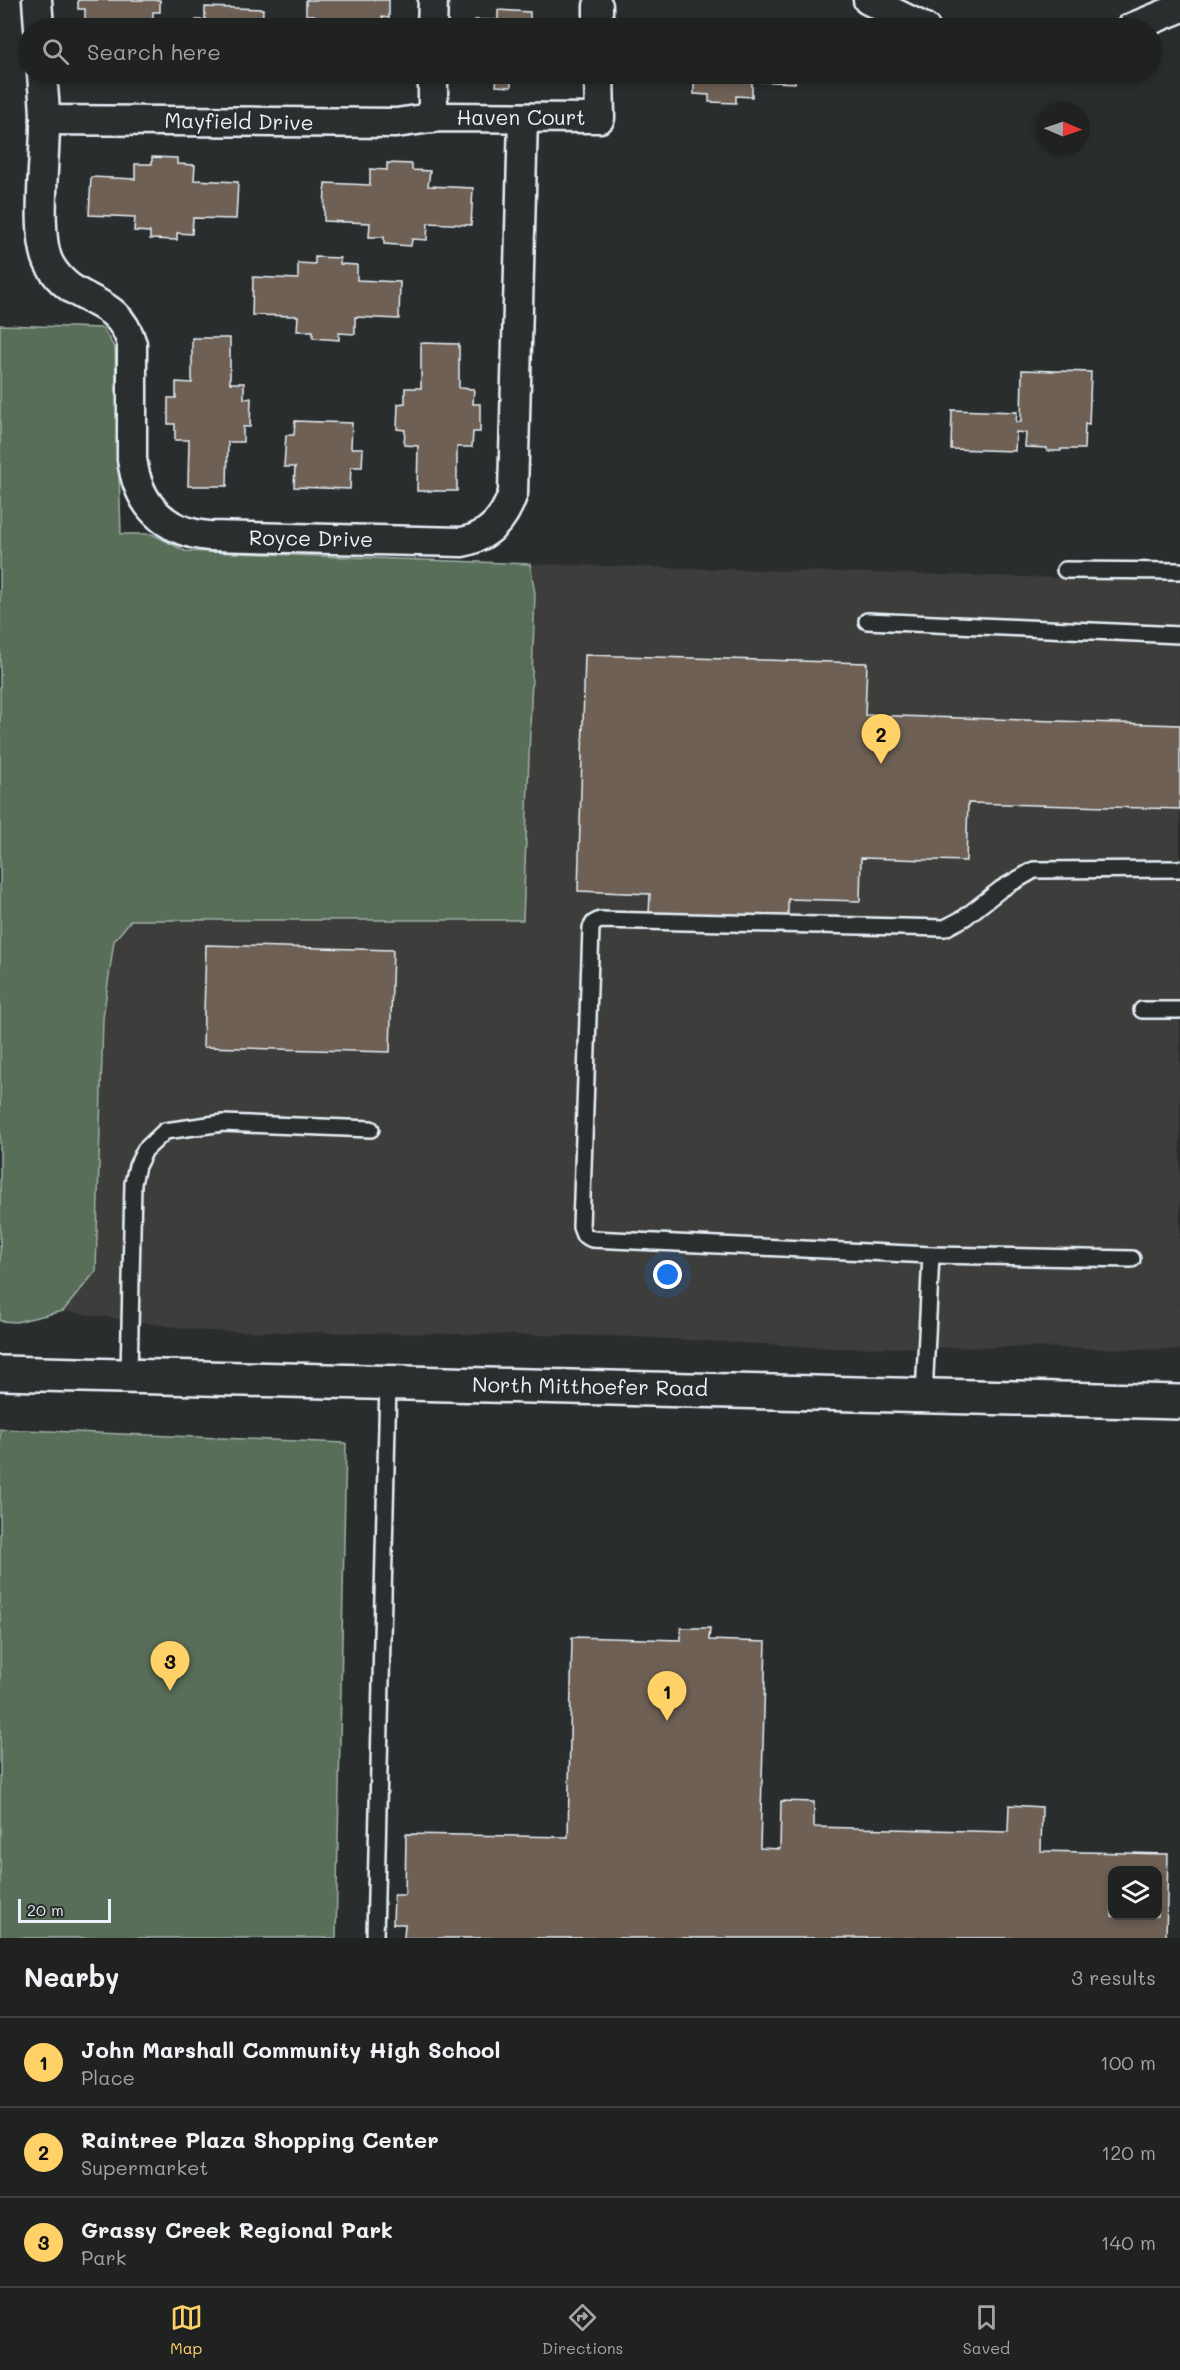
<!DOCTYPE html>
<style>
:root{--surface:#202222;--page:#2d2f2f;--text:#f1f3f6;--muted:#a2a4a5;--line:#3d3f40;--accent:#ffd166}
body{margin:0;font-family:Mali,sans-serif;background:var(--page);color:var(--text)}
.controls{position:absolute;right:18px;bottom:18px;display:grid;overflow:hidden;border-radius:12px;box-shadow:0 3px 9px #0003}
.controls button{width:54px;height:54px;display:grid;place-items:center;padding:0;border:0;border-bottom:2px solid var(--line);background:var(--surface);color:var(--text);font:30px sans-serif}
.compass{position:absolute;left:1036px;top:102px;width:54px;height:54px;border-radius:50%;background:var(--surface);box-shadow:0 3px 9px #0003;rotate:92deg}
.scale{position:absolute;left:18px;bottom:15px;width:93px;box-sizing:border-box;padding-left:6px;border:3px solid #e8f1f8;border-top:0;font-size:16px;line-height:21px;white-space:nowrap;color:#e8f1f8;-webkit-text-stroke:4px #2a2d2e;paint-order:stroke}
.you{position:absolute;left:668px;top:1275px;width:21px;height:21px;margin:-15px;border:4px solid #fff;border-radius:50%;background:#1a73e8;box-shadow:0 0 0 9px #1a73e833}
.badge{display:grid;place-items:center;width:39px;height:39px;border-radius:50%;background:var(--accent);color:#111;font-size:20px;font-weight:700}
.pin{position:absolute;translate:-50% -50px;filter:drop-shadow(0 2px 3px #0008)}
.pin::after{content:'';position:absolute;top:32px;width:21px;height:18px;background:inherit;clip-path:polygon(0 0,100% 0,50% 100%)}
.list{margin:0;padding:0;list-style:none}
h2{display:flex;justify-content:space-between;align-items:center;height:78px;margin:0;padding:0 24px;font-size:26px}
h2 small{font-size:20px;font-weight:400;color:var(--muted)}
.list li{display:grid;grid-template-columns:39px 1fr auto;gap:18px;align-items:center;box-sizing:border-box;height:90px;padding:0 24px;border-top:2px solid var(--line)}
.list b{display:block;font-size:22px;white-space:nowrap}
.list p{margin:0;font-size:20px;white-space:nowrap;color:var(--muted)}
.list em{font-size:20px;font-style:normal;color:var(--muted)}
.icon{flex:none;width:33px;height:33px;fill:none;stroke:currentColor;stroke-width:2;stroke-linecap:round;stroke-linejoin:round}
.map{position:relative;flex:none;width:1180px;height:1938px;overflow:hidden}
.search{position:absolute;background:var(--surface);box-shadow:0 3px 9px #0003;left:18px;right:18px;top:18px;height:66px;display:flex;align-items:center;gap:15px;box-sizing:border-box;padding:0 21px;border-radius:33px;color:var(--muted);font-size:22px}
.sheet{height:348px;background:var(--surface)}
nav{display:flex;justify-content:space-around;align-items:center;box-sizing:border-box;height:84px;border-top:2px solid var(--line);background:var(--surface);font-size:16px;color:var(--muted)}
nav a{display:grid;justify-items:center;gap:3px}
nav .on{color:var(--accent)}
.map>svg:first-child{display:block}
.built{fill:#3e3c3a}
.green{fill:#586e59;stroke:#a0b0a8;stroke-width:1.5}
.building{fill:#6e6055;stroke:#e8f1f8;stroke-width:1.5;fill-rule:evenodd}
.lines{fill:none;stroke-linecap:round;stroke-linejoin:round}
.service-casing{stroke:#e8f1f8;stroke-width:20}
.minor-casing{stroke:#e8f1f8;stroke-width:33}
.secondary-casing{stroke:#e8f1f8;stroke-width:38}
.service{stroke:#2a2d2e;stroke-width:15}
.minor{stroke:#2a2d2e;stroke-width:28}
.secondary{stroke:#2a2d2e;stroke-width:33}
.labels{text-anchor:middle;stroke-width:5;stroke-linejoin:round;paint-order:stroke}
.street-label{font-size:21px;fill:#e8f1f8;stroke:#2a2d2e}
</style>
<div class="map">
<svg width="1180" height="1938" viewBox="0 0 1180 1938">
<rect width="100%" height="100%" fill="#2a2d2e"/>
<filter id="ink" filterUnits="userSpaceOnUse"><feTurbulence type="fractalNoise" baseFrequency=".0167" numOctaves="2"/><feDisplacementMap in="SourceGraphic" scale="12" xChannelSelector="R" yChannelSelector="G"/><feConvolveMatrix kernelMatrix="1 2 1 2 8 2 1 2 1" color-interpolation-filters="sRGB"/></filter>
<g filter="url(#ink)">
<polygon class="built" points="530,564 1180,581 1180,1350 1017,1347 836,1348 614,1336 203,1331 63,1311 96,1270 103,1018 115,941 131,920 523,920 535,594"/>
<g class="green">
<polygon points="0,325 103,328 115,349 121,534 152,534 185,551 530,564 535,594 523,920 131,920 114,941 103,1018 96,1271 63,1311 16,1322 0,1321"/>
<polygon points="0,1429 346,1443 336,1938 0,1938"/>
</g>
<g class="building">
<polygon points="78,0 160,0 160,12 153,12 153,27 99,28 99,25 85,25 85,9 78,9"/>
<polygon points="306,0 389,0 389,18 382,17 381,28 313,28 314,15 306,15"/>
<polygon points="205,7 263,9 262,28 196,28 196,20 205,20"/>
<polygon points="498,10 530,12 530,21 542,21 541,28 475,28 475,20 498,20"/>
<polygon points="712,21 736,22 736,27 753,28 695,28 695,27 711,27"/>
<rect x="326" y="74" width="40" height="2"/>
<polygon points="473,74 540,74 540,78 511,77 511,87 496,86 497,77 473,76"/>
<polygon points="648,74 796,74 795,83 752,81 752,97 736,96 736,103 709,102 709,95 694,94 694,80 648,78"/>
<polygon points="152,157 177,158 177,164 195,165 194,180 238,182 236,219 193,218 192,234 177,233 177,240 150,239 150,232 134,231 135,217 89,215 91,177 135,179 135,164 152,164"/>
<polygon points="387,163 412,164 412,170 430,171 428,186 473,188 471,225 428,223 427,240 412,239 411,246 384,244 384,237 369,237 370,223 324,221 325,183 370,185 370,169 387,170"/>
<polygon points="315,257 340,258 340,264 357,265 357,280 400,282 399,319 355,317 355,334 339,333 339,340 313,338 313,331 297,331 298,316 252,315 253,277 298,279 298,263 315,264"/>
<polygon points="192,338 230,338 230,383 244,383 244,399 251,398 250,427 243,427 243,442 228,442 227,486 188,486 189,440 175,440 175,424 168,424 168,398 176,398 176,382 192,383"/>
<polygon points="421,343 459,344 459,388 474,389 473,404 480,404 480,432 473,432 472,447 457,447 457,491 417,491 418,446 404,445 405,430 397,429 398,404 405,403 405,388 421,388"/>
<polygon points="1022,370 1091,372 1089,425 1085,424 1084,449 1061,449 1061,451 1047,451 1047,448 1025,447 1026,433 1016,432 1015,451 951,449 952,410 1017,412 1016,422 1021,422"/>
<polygon points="295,421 352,423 351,448 363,448 362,467 351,467 350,489 294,487 295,467 284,467 286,435 294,435"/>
<polygon points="585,655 867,663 865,715 1180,725 1180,809 968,803 966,861 861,858 860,901 788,899 788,919 649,915 650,894 578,891"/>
<polygon points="206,945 393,950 390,1052 203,1047"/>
<path d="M681,1628H710L709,1640L766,1642L760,1848L780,1849L781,1801L814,1802V1827L1008,1832L1009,1805L1042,1807L1041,1851L1168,1854L1166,1938H404L405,1924H393L394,1895H405L406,1834L568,1837L572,1637L681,1640ZM1112,1870H1158V1916H1112Z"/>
</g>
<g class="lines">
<defs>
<g id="service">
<polyline points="1065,570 1180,571"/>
<polyline points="867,621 1180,635"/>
<polyline points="1142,1010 1180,1010"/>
<polyline points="931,1255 1132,1259"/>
<polyline points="129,1376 133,1183 137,1166 145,1150 165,1131 223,1123 371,1129"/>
<polyline points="924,1395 931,1255 592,1239 584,1235 581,1227 591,928 594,923 600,920 945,928 964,918 1001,889 1034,870 1180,869"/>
<polyline points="375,1938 388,1382"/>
</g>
<g id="minor">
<polyline points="37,0 39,28"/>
<polyline points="868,0 925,28"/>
<polyline points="598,6 598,28"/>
<polyline points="432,28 433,0"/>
<polyline points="1131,28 1180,8"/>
<path d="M42,74C43,89 45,104 45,119C46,154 34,237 50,265C74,307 117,293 132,344V459C138,505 164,532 209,536L462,542C489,537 505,518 513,493L523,118"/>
<polyline points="433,74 433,118"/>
<polyline points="45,120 396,123 438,117 600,118 599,74"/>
</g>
<polyline id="secondary" points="0,1373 1180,1402"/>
</defs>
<use href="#service" class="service-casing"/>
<use href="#minor" class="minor-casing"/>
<use href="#secondary" class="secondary-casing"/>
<use href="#service" class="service"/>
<use href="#minor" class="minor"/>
<use href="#secondary" class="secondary"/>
</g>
</g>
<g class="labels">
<g class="street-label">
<text x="521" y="125">Haven Court</text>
<text transform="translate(239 122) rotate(1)" y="7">Mayfield Drive</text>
<text transform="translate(311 539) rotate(1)" y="7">Royce Drive</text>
<text transform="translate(590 1387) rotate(1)" y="7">North Mitthoefer Road</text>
</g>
</g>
</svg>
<div class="controls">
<button><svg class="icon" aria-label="layers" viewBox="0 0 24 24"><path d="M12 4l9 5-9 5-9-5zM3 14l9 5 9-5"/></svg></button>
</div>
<svg class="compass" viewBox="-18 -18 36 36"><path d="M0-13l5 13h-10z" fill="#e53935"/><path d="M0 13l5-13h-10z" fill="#a2a4a5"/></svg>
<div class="scale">20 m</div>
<div class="you"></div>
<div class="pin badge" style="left:667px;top:1721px">1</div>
<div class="pin badge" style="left:881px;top:764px">2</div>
<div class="pin badge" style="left:170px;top:1691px">3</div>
<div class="search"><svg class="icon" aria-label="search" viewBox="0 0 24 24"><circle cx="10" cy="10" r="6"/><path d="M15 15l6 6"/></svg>Search here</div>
</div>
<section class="sheet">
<h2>Nearby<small>3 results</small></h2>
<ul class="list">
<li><span class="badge">1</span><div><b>John Marshall Community High School</b><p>Place</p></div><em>100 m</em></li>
<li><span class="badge">2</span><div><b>Raintree Plaza Shopping Center</b><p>Supermarket</p></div><em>120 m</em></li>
<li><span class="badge">3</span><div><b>Grassy Creek Regional Park</b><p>Park</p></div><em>140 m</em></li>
</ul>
</section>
<nav>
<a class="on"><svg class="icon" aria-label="map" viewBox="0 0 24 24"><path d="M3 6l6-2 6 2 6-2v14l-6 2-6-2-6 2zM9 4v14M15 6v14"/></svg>Map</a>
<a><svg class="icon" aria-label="directions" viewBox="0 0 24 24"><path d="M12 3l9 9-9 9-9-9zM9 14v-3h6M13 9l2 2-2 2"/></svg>Directions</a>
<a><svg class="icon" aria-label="saved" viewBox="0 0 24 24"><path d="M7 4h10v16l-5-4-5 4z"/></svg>Saved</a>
</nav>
